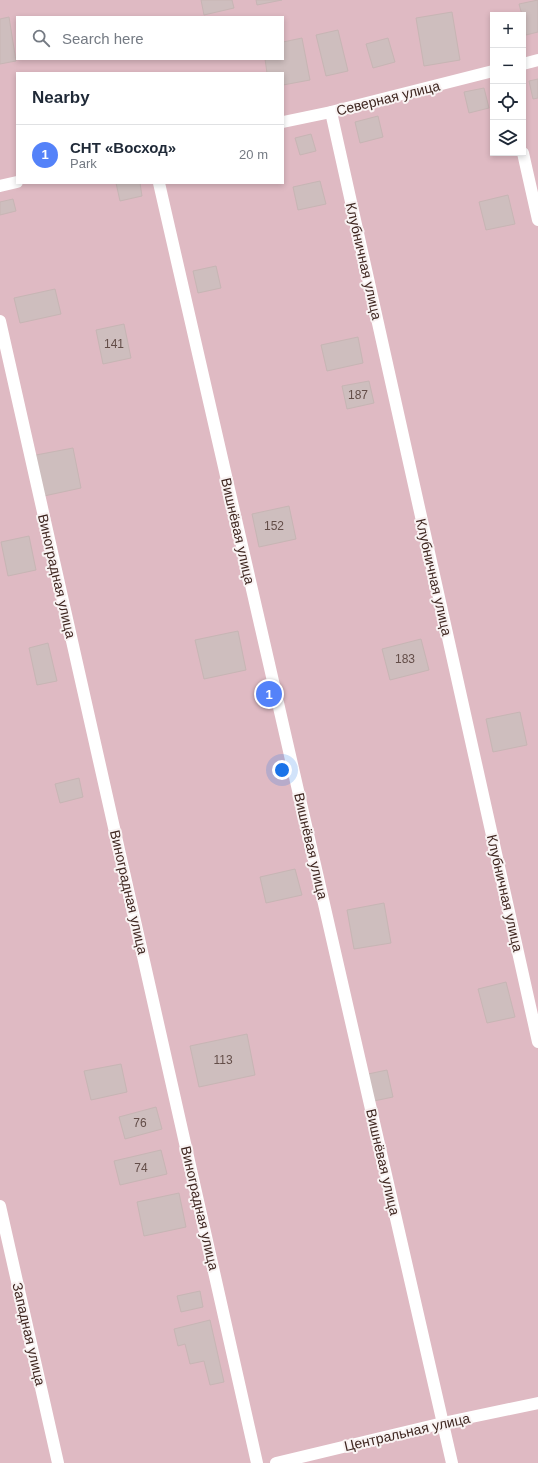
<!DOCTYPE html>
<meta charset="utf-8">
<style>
:root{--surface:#fff;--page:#f2f2f3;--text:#1f2937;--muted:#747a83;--line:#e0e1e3;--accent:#5482f9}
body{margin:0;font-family:Arial,sans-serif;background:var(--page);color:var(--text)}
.controls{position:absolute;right:12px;top:12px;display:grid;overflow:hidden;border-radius:0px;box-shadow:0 2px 6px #0003}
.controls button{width:36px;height:36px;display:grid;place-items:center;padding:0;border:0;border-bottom:1px solid var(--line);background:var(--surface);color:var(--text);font:20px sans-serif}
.you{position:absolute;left:282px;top:770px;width:14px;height:14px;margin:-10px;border:3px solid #fff;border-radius:50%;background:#1a73e8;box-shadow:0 0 0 6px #1a73e833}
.badge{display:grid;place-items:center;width:26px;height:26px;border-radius:50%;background:var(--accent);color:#fff;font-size:13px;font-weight:700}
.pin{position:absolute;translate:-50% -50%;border:2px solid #fff;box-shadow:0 1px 4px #0006}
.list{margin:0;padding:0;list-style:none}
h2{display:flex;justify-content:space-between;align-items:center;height:52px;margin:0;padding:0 16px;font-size:17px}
h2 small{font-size:13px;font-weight:400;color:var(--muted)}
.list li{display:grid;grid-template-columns:26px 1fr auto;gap:12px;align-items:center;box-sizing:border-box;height:60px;padding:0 16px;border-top:1px solid var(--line)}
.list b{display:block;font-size:15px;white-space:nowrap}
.list p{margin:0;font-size:13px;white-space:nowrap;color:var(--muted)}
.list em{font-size:13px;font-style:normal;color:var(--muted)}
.icon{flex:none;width:22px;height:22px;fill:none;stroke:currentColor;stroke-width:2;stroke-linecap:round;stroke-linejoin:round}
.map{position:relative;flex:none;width:538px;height:1463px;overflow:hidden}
.search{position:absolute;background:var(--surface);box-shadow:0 2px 6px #0003;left:16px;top:16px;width:268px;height:44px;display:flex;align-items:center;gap:10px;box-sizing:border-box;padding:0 14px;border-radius:0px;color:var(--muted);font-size:15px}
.panel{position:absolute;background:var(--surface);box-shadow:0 2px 6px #0003;left:16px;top:72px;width:268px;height:112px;border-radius:0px}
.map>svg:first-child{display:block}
.green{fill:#dfbac3;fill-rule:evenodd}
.building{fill:#cebebe;stroke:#c7b5b4}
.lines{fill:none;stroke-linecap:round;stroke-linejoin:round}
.street{stroke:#fff;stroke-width:12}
.labels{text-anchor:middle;stroke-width:4;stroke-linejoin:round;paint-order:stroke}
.number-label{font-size:12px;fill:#634d48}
.street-label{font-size:14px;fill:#3f2721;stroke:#f9f3f3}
</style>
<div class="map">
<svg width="538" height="1463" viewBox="0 0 538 1463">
<rect width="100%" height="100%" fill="#ede2e2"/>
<path class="green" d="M0,0H538V1463H0ZM493,15H523V153H493ZM17,17H283V59H17ZM17,73H283V183H17Z"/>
<g class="building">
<polygon points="201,0 232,0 234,8 204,15"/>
<polygon points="256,0 282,0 257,5"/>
<polygon points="538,0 538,32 526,35 523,15 522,15 519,4"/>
<polygon points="452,12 460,60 424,66 416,18"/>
<polygon points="9,17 16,61 0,64 0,19"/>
<polygon points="338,30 348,71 326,76 316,35"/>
<polygon points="302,38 310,80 283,85 283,73 267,73 265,59 283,59 283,42"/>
<polygon points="388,38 395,62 373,68 366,44"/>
<polygon points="538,79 538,98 533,99 529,81"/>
<polygon points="484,88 489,108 469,113 464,92"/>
<polygon points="378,116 383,137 360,143 355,122"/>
<polygon points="311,134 316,151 300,155 295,138"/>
<polygon points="320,181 326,204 298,210 293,187"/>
<polygon points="116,183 140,183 142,196 120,201"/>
<polygon points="508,195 515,224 486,230 479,202"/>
<polygon points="13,199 16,211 0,215 0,202"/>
<polygon points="216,266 221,288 198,293 193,271"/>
<polygon points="55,289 61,314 20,323 14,298"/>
<polygon points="124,324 131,358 103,364 96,330"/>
<polygon points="358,337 363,363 327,371 321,345"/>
<polygon points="369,381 374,403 347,409 342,386"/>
<polygon points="73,448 81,488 44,496 36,455"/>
<polygon points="289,506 296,539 259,547 252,514"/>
<polygon points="29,536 36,570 8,576 1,542"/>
<polygon points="238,631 246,670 204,679 195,640"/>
<polygon points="421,639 429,670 390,680 382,649"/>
<polygon points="48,643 57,681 37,685 29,648"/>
<polygon points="520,712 527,745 493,752 486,719"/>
<polygon points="79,778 83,797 60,803 55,784"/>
<polygon points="295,869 302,895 266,903 260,877"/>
<polygon points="384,903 391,943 354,949 347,910"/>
<polygon points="506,982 515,1017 487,1023 478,989"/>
<polygon points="247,1034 255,1075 199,1087 190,1046"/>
<polygon points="121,1064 127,1092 91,1100 84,1071"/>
<polygon points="387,1070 393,1097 374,1101 368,1074"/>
<polygon points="156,1107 162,1129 125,1139 119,1117"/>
<polygon points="161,1150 167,1174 120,1185 114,1161"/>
<polygon points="179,1193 186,1227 144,1236 137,1202"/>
<polygon points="200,1291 203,1307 181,1312 177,1296"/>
<polygon points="210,1320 224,1382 210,1385 204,1361 190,1364 185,1344 178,1346 174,1329"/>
</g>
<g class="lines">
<g class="street">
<polyline points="523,64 538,60"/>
<polyline points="331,112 538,1042"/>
<polyline points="283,122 331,112 493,71"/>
<polyline points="523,153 538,220"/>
<polyline points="159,183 452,1463"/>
<polyline points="0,186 17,182"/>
<polyline points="0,321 257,1463"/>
<polyline points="0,1206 58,1463"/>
<polyline points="276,1463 443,1423 538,1403"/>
</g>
</g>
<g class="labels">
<g class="number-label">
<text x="114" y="348">141</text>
<text x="358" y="399">187</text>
<text x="274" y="530">152</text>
<text x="405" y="663">183</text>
<text x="223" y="1064">113</text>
<text x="140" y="1127">76</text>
<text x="141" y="1172">74</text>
</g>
<g class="street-label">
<text transform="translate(388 98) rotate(-14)" y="5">Северная улица</text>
<text transform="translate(364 261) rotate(77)" y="5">Клубничная улица</text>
<text transform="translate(238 531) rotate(77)" y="5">Вишнёвая улица</text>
<text transform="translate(57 576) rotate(77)" y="5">Виноградная улица</text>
<text transform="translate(434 577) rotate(77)" y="5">Клубничная улица</text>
<text transform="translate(311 846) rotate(77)" y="5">Вишнёвая улица</text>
<text transform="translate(129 892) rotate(77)" y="5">Виноградная улица</text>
<text transform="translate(505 893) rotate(77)" y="5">Клубничная улица</text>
<text transform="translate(383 1162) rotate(77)" y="5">Вишнёвая улица</text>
<text transform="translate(200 1208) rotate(77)" y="5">Виноградная улица</text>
<text transform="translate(29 1334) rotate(77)" y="5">Западная улица</text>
<text transform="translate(407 1432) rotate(-13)" y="5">Центральная улица</text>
</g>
</g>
</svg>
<div class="controls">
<button>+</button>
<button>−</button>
<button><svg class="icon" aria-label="locate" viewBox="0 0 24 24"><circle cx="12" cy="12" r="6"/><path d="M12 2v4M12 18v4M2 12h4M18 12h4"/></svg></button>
<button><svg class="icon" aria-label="layers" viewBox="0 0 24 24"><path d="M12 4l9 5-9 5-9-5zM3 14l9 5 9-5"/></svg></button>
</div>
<div class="you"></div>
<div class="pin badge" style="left:269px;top:694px">1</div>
<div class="search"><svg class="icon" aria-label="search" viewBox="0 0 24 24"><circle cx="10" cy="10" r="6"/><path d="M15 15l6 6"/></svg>Search here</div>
<section class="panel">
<h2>Nearby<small></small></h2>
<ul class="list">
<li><span class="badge">1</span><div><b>СНТ «Восход»</b><p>Park</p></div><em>20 m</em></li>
</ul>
</section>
</div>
